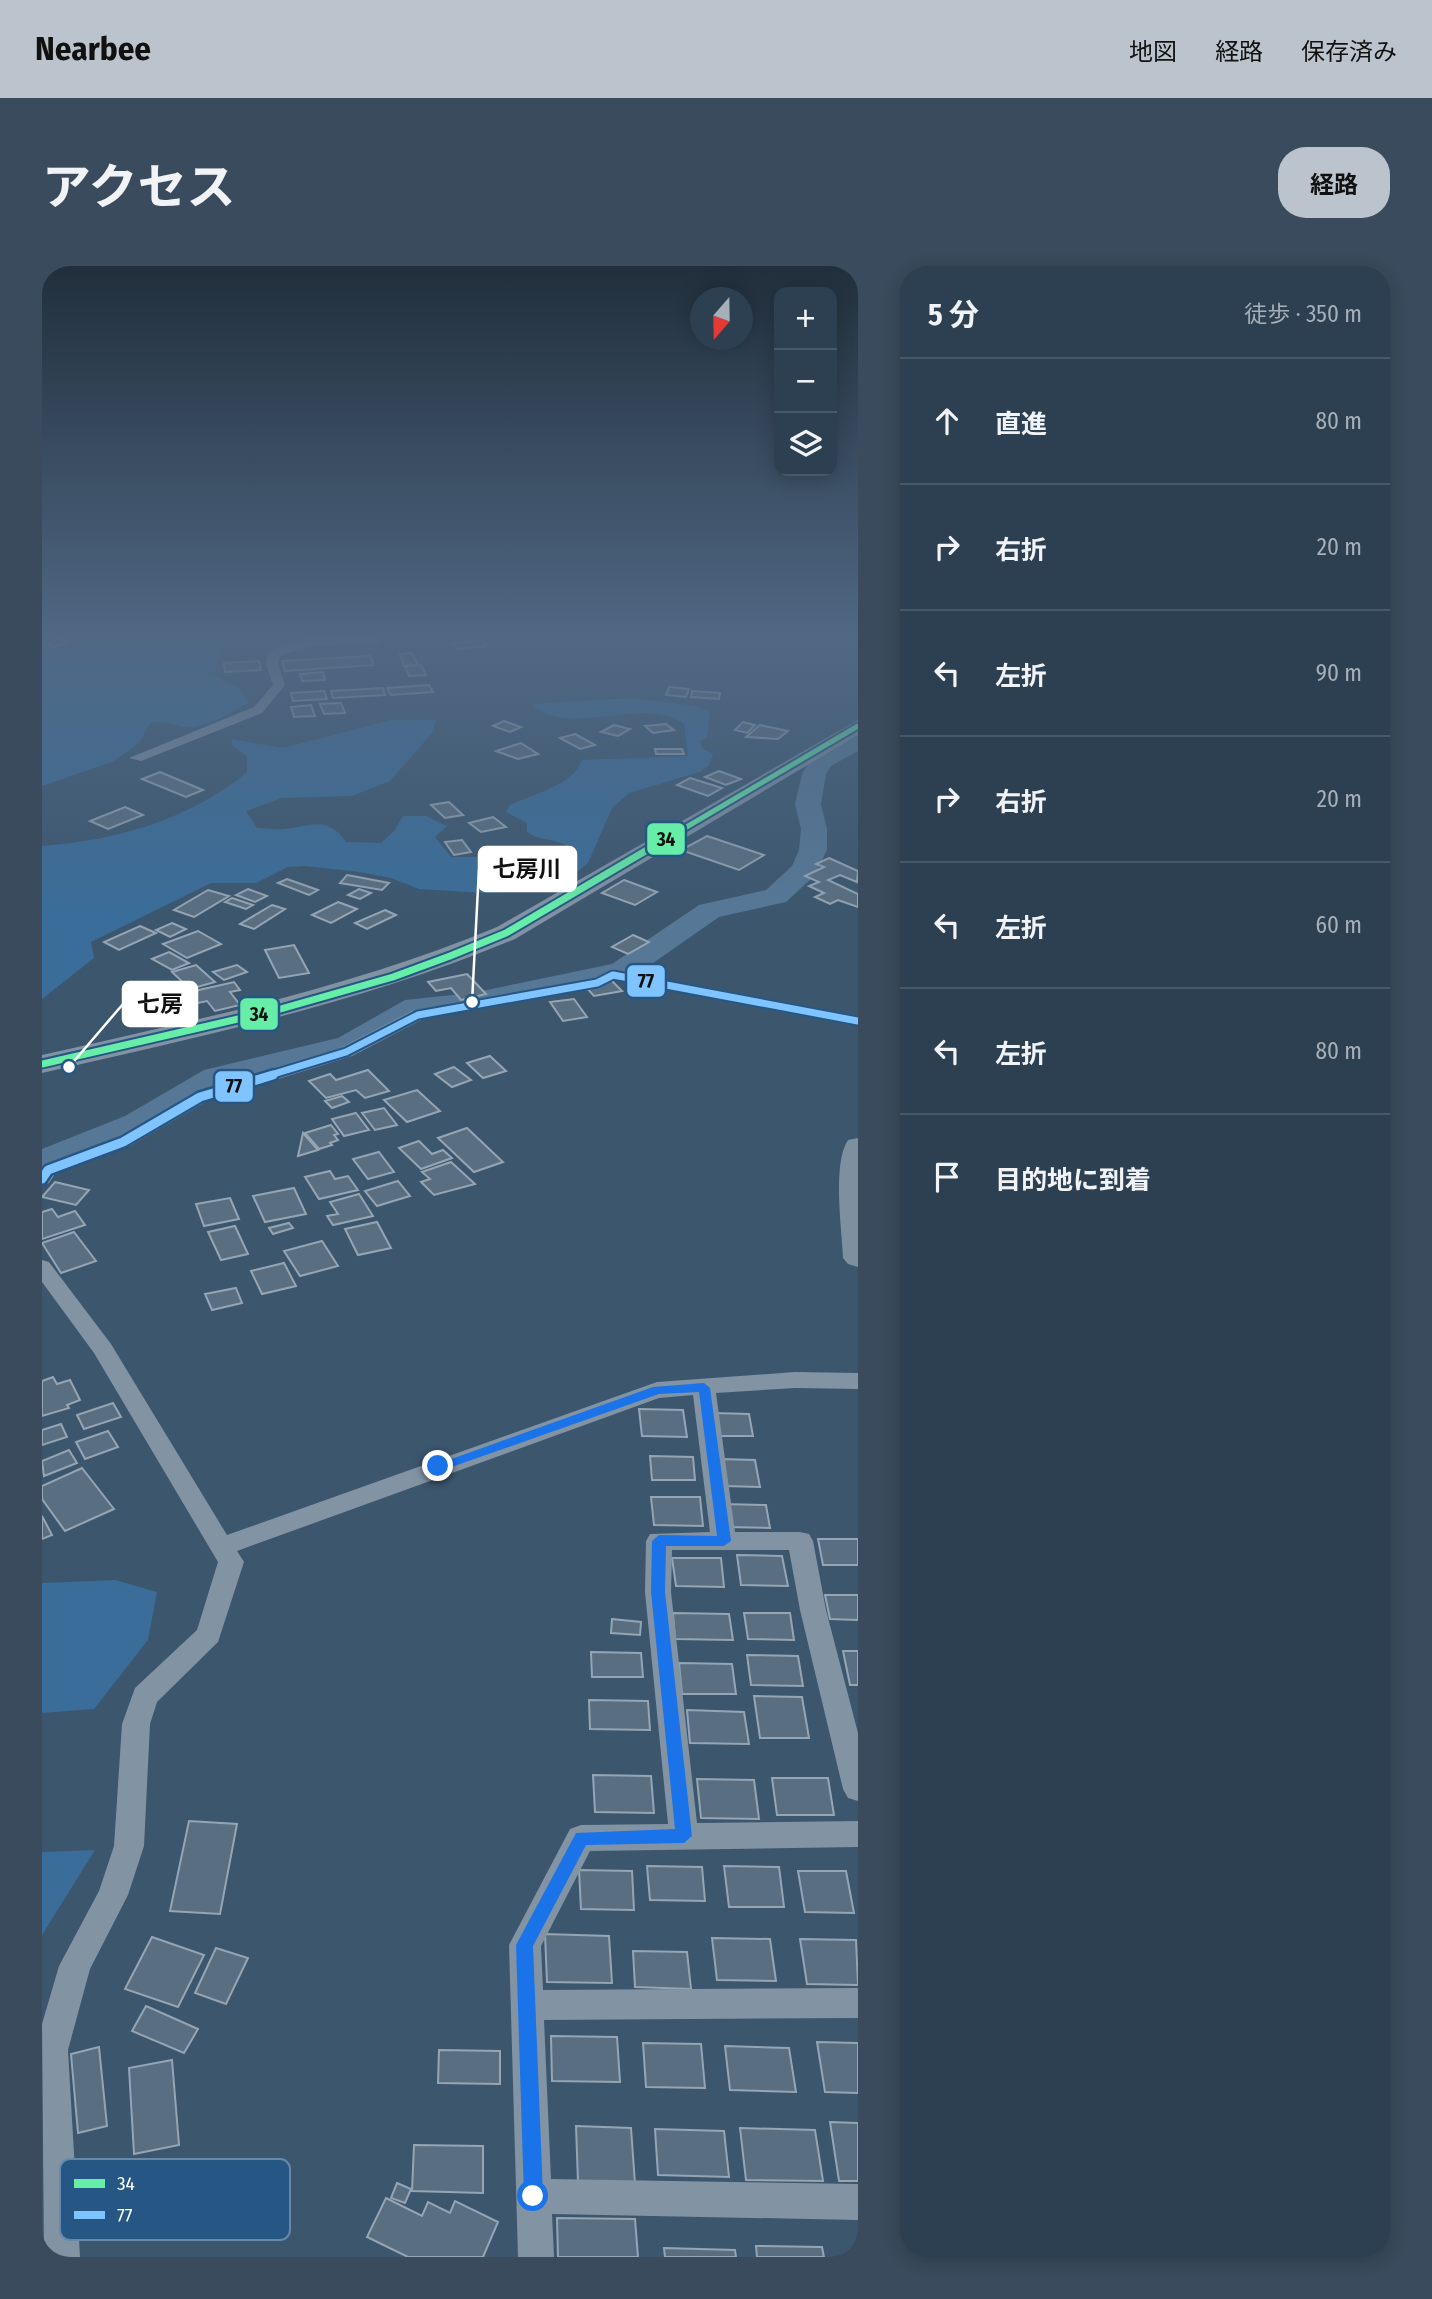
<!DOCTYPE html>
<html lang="ja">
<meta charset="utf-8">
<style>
:root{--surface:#2d4052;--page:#394b5c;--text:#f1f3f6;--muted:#a7afb8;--line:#485969;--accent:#bbc4cc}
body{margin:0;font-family:"Fira Sans Condensed","Noto Sans JP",sans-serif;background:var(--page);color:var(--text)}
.controls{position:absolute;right:21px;top:21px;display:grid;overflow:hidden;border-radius:14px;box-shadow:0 4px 18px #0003}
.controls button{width:63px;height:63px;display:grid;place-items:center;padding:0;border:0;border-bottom:2px solid var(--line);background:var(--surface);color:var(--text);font:35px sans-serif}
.compass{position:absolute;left:648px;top:21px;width:63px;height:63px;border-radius:50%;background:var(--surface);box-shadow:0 4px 18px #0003;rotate:200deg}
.stop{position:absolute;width:21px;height:21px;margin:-16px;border:5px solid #1a73e8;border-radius:50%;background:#fff}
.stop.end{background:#1a73e8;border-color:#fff;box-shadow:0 2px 7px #0008}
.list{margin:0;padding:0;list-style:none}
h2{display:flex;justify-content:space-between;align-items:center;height:91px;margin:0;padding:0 28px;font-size:30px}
h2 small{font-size:23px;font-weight:400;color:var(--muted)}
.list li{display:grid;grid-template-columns:46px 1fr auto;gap:21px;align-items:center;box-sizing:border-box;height:126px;padding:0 28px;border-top:2px solid var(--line)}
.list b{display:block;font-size:26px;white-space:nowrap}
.list em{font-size:23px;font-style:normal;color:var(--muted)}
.icon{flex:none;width:38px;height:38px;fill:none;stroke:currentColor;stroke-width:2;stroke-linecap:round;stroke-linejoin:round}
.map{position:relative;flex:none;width:816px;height:1991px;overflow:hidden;border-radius:28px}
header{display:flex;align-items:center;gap:42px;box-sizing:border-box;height:98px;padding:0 35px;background:var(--accent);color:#111}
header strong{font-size:33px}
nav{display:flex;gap:38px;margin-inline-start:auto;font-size:24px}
.intro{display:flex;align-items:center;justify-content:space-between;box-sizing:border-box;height:168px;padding:0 42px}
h1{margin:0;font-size:49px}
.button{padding:18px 32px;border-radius:28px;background:var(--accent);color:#111;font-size:24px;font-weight:700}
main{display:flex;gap:42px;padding:0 42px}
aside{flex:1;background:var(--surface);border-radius:28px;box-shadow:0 4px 18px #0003}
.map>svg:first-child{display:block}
.green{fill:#3a6d99}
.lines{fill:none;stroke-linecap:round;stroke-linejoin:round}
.river{fill:#567896;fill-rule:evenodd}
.building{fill:#596e80;stroke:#95a5b3;stroke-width:2}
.minor{fill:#8293a4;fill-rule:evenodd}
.secondary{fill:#7d90a0;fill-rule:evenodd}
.trunk{fill:#8192a2;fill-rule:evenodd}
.bus-1-far1-casing{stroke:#265784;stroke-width:9}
.bus-1-casing{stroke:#265784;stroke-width:11}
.bus-2-far1-casing{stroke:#265784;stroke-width:11}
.bus-2-casing{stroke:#265784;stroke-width:14}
.bus-1-far1{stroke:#66eda8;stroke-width:5}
.bus-1{stroke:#66eda8;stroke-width:7}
.bus-2-far1{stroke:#80c4ff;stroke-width:7}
.bus-2{stroke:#80c4ff;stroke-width:9}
.route{fill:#1a73e8}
.key{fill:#265784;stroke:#6789a9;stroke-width:2}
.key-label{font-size:19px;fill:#fff}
.leader{fill:none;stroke:#fff;stroke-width:2.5}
.callout-dot{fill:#fff;stroke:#265784;stroke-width:2.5}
.callout{fill:#fff;stroke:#fff;stroke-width:2.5}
.callout-label{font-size:23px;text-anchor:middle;font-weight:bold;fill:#111}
.line-badge{stroke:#265784;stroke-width:2.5}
.pale-badge-label{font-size:19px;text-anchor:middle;font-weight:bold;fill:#111}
</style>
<header>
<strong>Nearbee</strong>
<nav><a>地図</a><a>経路</a><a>保存済み</a></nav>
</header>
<div class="intro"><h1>アクセス</h1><a class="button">経路</a></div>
<main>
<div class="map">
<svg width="816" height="1991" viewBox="0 0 816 1991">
<rect width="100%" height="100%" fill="#3c566e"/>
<g class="green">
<path d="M35,370H199L179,385L171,408L197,423L207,436C192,446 169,459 151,461C135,462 125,453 108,457L97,477L70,496L0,520V379L19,383L48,379V374Z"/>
<path d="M589,432L654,440L668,446L665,471L658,475L661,483L671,488L667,499L658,506L587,527L570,542L546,597L521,617L484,625L444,627L377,623L349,612L318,606L263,600L246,601L214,617H169L49,676L52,692L0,733V580C73,575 149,553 205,506V490L190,479V473L241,482L349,454H394L390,467L348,515L310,530L240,532L204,545L215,562C224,562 234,564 243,563C270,560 285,549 304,576L339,577L352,565L361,550H384L405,560L393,571L409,591H436L501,606L520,596L528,582C516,572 499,576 485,566V557L464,546L468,539C489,529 532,519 540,494L646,490L642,458C601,428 525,474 490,438Z"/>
<polygon points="73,1314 115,1326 106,1374 52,1443 0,1447 0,1317"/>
<polygon points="53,1584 0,1669 0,1586"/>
</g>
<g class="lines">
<polygon class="river" points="816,468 816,485 789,500 784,508 779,538 785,563 785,584 772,610 744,636 677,651 591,711 430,745 381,750 318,786 186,818 107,864 0,907 0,883 83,850 162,804 296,772 363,734 430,727 570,698 657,639 724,624 750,600 757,584 759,563 753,538 760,508 770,490"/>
</g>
<g class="building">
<polygon points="9,370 26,376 13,381 0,377 0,373"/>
<polygon points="440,374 445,380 415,383 410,377"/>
<polygon points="370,387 376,399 362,400 358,388"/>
<polygon points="328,390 332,399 243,405 240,395"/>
<polygon points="217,395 219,404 183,406 182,397"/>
<polygon points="379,399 384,409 367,410 363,400"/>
<polygon points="281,406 283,414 260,415 258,408"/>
<polygon points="387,419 391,426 349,429 345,422"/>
<polygon points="627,421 647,423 644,431 624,429"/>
<polygon points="341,422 343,429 291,432 289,425"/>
<polygon points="282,425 285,433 251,435 249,427"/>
<polygon points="650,425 678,427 677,433 649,431"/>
<polygon points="299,437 303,447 282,448 278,438"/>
<polygon points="269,439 273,450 252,451 249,441"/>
<polygon points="462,455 479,461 468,466 451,460"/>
<polygon points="701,456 713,459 705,467 693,464"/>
<polygon points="624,458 632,464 611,467 603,460"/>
<polygon points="572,459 588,463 576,470 559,466"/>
<polygon points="718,459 746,465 736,473 704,471"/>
<polygon points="533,468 553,479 538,483 518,472"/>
<polygon points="479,477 496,488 476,493 454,485"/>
<polygon points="613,483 640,483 642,488 614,488"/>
<polygon points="677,505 699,513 684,519 663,511"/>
<polygon points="118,506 161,524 144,531 100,513"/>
<polygon points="648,512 680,522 666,530 635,519"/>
<polygon points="407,536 421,549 403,552 389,539"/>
<polygon points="83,541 101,549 66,563 48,555"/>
<polygon points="451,551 464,561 439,566 427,557"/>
<polygon points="665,570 722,589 697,604 639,584"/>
<polygon points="420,574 429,586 412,589 403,576"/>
<polygon points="787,592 816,605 815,616 798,609 786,614 816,628 816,641 796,634 788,638 773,631 782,627 767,620 777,616 763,610 782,601 774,598"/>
<polygon points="305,609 347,617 340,624 298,617"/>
<polygon points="245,613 276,624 267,629 236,617"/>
<polygon points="582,614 615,626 593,639 560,627"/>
<polygon points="206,623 225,630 213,636 194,629"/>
<polygon points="317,623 329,627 318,633 306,629"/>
<polygon points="166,624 187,630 152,651 132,644"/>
<polygon points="190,632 211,639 204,643 183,636"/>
<polygon points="296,636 315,643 289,657 270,649"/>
<polygon points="230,639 243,643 212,663 198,658"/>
<polygon points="343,644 354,649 325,663 313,657"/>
<polygon points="130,657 144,663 128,671 114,664"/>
<polygon points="98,660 114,667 77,684 62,676"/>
<polygon points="156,665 179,678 145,692 121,678"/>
<polygon points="591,669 607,676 586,688 570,681"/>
<polygon points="252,679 267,707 237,712 223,684"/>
<polygon points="127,686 147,697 130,704 110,693"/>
<polygon points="154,699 173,716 148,723 130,706"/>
<polygon points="195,699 205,706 182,714 171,706"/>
<polygon points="425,708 444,728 419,734 409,722 394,725 386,716"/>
<polygon points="569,714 580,725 552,730 542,719"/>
<polygon points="192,716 198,724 188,726 198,739 173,745 165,735 156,737 148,726"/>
<polygon points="532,733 545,751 521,755 508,736"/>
<polygon points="448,790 464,805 441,812 425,797"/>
<polygon points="412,801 429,814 410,821 393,808"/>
<polygon points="326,804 347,825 323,832 314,824 284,832 267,815 288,808 294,814"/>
<polygon points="375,824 398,845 365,856 342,834"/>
<polygon points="300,830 307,836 290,842 283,835"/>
<polygon points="342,842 355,859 333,864 320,847"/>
<polygon points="314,847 327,864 302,870 290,853"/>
<polygon points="289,859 296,868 292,869 296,874 288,877 290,879 277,883 263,867"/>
<polygon points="425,862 461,896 432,906 396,872"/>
<polygon points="261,867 276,884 256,890"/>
<polygon points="377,875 390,888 401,884 410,892 379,903 357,882"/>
<polygon points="337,886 352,906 326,913 311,893"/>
<polygon points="409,896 433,918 392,929 379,916 388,913 380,906"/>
<polygon points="288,905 293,913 306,910 316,924 277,933 263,911"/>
<polygon points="356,915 368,930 335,940 323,925"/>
<polygon points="13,916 47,924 34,939 0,931"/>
<polygon points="252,922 264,948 223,956 211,930"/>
<polygon points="317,928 331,950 291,959 285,950 296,948 288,936"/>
<polygon points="188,932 197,953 162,960 154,938"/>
<polygon points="10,943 16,951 33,945 43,959 0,973 0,946"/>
<polygon points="335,956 349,982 316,989 303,963"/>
<polygon points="247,957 251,962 231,968 227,962"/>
<polygon points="193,960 206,988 179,994 166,966"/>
<polygon points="32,966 54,995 19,1007 0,977"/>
<polygon points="280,975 296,1000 258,1010 242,985"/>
<polygon points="242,997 254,1020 220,1028 209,1005"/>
<polygon points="194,1022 200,1037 170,1044 163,1028"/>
<polygon points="11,1111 15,1118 28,1114 38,1134 25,1139 27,1142 0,1150 0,1115"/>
<polygon points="71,1137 79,1151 42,1163 35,1149"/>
<polygon points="597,1143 641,1144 645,1171 600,1170"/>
<polygon points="672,1147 707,1148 711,1170 675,1170"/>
<polygon points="19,1158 25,1171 0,1179 0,1164"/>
<polygon points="66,1165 76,1181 43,1193 34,1176"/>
<polygon points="27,1184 35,1197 2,1210 0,1195"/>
<polygon points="608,1190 651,1191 653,1214 610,1214"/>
<polygon points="678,1193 713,1194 718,1221 682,1220"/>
<polygon points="40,1202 72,1243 23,1265 0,1233 0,1220"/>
<polygon points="609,1231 658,1231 661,1260 612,1259"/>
<polygon points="680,1238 724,1239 728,1262 683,1261"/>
<polygon points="0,1250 10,1269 0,1273"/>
<polygon points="776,1273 816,1273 816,1299 781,1299"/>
<polygon points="695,1289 740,1290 746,1320 699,1319"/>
<polygon points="630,1292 679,1292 682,1321 634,1320"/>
<polygon points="783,1329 816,1329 816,1354 788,1353"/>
<polygon points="631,1347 687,1348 691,1374 633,1373"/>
<polygon points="702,1347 748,1347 752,1374 706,1373"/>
<polygon points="570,1353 599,1356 598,1369 569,1367"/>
<polygon points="801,1385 816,1385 816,1419 808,1419"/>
<polygon points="549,1386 599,1387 601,1411 550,1411"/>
<polygon points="705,1389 756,1390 761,1420 709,1419"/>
<polygon points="637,1397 690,1398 694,1428 640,1428"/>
<polygon points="712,1430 760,1431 767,1472 718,1472"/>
<polygon points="547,1434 606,1435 608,1464 548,1463"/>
<polygon points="645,1444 702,1446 707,1478 648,1477"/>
<polygon points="551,1509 609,1510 612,1547 553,1546"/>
<polygon points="730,1512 786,1512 792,1549 735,1549"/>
<polygon points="655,1513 712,1514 717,1553 659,1552"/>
<polygon points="147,1555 195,1558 178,1648 128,1645"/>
<polygon points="605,1600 660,1601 663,1635 608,1634"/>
<polygon points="682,1600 737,1601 742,1641 687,1641"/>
<polygon points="537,1604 590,1605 592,1644 539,1643"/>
<polygon points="756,1605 804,1605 812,1647 763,1646"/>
<polygon points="503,1668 567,1670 570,1717 505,1716"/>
<polygon points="110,1671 162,1689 136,1741 83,1723"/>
<polygon points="670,1672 728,1673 734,1715 675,1714"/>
<polygon points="758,1673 814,1674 816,1719 765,1718"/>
<polygon points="174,1682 206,1692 184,1738 153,1727"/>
<polygon points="591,1685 645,1686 649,1723 593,1721"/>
<polygon points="104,1740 156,1763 142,1787 90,1765"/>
<polygon points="509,1770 575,1771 578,1816 510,1815"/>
<polygon points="775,1776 816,1777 816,1827 783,1826"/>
<polygon points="601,1777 659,1778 663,1822 604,1821"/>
<polygon points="683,1780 747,1782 754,1826 688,1824"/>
<polygon points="57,1781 65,1860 36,1867 29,1788"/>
<polygon points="397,1784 458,1785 458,1818 396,1817"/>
<polygon points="130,1794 137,1879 92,1888 87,1802"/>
<polygon points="788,1856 816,1857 816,1915 797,1915"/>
<polygon points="534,1860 589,1862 593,1918 536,1916"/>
<polygon points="698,1862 773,1864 781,1915 704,1914"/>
<polygon points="613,1863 682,1865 687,1911 616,1909"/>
<polygon points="372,1879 441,1880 441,1927 370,1925"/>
<polygon points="355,1917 369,1923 363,1937 349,1932"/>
<polygon points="344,1932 380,1950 386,1936 408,1947 413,1935 456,1956 441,1991 366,1991 325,1971"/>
<polygon points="515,1952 593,1953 596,1991 516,1991"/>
<polygon points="714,1980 780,1981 782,1991 715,1991"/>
<polygon points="622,1982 693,1984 694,1991 623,1991"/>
</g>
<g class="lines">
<g class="minor">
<path d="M342,370L339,377L335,378C302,379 268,375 238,390L236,398L243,419L220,447L99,495L87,492L212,441L231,419L224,398L226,388C253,364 309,370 342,370Z"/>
<polygon points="571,704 816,750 816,760 573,714 555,722 381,753 310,790 165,835 88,880 13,908 7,917 0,919 0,899 74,872 151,827 298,782 370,745 550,713"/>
<polygon points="0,994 7,996 69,1078 185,1269 615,1116 753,1106 816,1107 816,1123 753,1122 674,1127 693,1266 758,1266 767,1268 771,1275 784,1344 816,1467 816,1535 806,1532 801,1523 758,1344 747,1284 630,1284 629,1326 655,1557 816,1555 816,1581 548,1585 499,1680 501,1724 816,1722 816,1752 502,1754 509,1913 816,1918 816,1954 510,1948 512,1991 476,1991 467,1679 528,1563 539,1559 626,1558 603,1326 604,1275 608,1268 668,1266 651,1129 617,1132 195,1285 202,1296 176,1376 115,1436 108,1458 102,1580 86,1629 48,1703 26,1784 38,1991 2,1991 0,1758 17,1700 57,1625 72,1580 80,1458 93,1422 155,1364 176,1296 52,1087 0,1016"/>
</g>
<path class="secondary" d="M816,872V1001L806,998L801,992C800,963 790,898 806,874Z"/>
<path class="trunk" d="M816,454V469L473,673C321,737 161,770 0,807V789C154,754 308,722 455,661Z"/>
<defs>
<polyline id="bus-1-far1" points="636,566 816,460"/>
<polyline id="bus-1" points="0,798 235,744 351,711 408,690 464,667 639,564"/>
<polyline id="bus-2-far1" points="225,810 304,786 376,749 555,717 571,709 816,755"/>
<polyline id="bus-2" points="0,913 6,904 81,876 158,831 231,809"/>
</defs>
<use href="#bus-1-far1" class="bus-1-far1-casing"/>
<use href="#bus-1" class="bus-1-casing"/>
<use href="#bus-2-far1" class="bus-2-far1-casing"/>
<use href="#bus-2" class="bus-2-casing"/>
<use href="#bus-1-far1" class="bus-1-far1"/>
<use href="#bus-1" class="bus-1"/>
<use href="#bus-2-far1" class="bus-2-far1"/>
<use href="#bus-2" class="bus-2"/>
</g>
<linearGradient id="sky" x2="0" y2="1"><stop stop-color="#212f3c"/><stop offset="0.57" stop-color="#506884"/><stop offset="1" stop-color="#506884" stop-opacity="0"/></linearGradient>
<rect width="816" height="649" fill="url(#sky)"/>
<polygon class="route" points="662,1117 668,1122 689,1275 682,1280 624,1280 623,1326 650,1570 642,1577 544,1579 491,1680 501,1930 498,1936 491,1939 484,1936 482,1930 474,1679 534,1567 633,1563 609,1326 610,1275 617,1269 675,1270 657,1126 617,1128 401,1204 396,1205 390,1200 611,1121"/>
<rect x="18" y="1893" width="230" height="81" rx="10" class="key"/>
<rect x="32" y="1913" width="31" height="9" fill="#66eda8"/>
<rect x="32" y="1945" width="31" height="8" fill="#80c4ff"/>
<g class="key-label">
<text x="75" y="1924">34</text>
<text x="75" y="1956">77</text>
</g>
<path class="leader" d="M430 736L437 603M27 801L81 738"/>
<g class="callout-dot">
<circle cx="430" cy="736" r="7"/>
<circle cx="27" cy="801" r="7"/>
</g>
<g class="callout">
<rect x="437" y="581" width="97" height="44" rx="7"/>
<rect x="81" y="716" width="74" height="44" rx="7"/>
</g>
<g class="callout-label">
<text x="485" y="611">七房川</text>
<text x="118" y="746">七房</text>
</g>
<g class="line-badge">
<rect x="604" y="556" width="40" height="34" rx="7" fill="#66eda8"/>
<rect x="584" y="698" width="40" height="34" rx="7" fill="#80c4ff"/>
<rect x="197" y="731" width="40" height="34" rx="7" fill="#66eda8"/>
<rect x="172" y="804" width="40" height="33" rx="7" fill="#80c4ff"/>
</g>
<g class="pale-badge-label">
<text x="624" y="580">34</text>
<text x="604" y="722">77</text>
<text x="217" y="755">34</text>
<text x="192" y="827">77</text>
</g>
</svg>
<div class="controls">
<button>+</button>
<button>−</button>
<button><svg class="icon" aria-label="layers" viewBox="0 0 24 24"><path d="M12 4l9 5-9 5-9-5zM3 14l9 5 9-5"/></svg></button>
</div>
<svg class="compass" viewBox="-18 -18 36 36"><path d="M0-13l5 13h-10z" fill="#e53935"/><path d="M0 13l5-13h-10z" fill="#a7afb8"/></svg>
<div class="stop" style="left:491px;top:1930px"></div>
<div class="stop end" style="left:396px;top:1200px"></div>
</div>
<aside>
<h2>5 分<small>徒歩 · 350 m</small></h2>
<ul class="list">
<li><svg class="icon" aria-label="ahead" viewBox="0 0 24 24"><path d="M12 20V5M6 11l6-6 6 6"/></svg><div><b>直進</b></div><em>80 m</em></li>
<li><svg class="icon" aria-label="right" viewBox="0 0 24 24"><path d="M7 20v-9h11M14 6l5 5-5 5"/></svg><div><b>右折</b></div><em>20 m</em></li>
<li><svg class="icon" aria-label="left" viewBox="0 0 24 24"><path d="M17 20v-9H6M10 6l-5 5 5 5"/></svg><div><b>左折</b></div><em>90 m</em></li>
<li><svg class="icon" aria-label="right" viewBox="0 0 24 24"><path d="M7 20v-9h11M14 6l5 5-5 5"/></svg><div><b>右折</b></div><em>20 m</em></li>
<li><svg class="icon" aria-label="left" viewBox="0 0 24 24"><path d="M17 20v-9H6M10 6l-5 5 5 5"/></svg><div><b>左折</b></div><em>60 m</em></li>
<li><svg class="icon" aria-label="left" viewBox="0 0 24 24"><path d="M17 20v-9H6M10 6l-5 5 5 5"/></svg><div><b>左折</b></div><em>80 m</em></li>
<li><svg class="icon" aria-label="arrive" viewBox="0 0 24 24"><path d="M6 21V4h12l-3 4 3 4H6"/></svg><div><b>目的地に到着</b></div></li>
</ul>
</aside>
</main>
